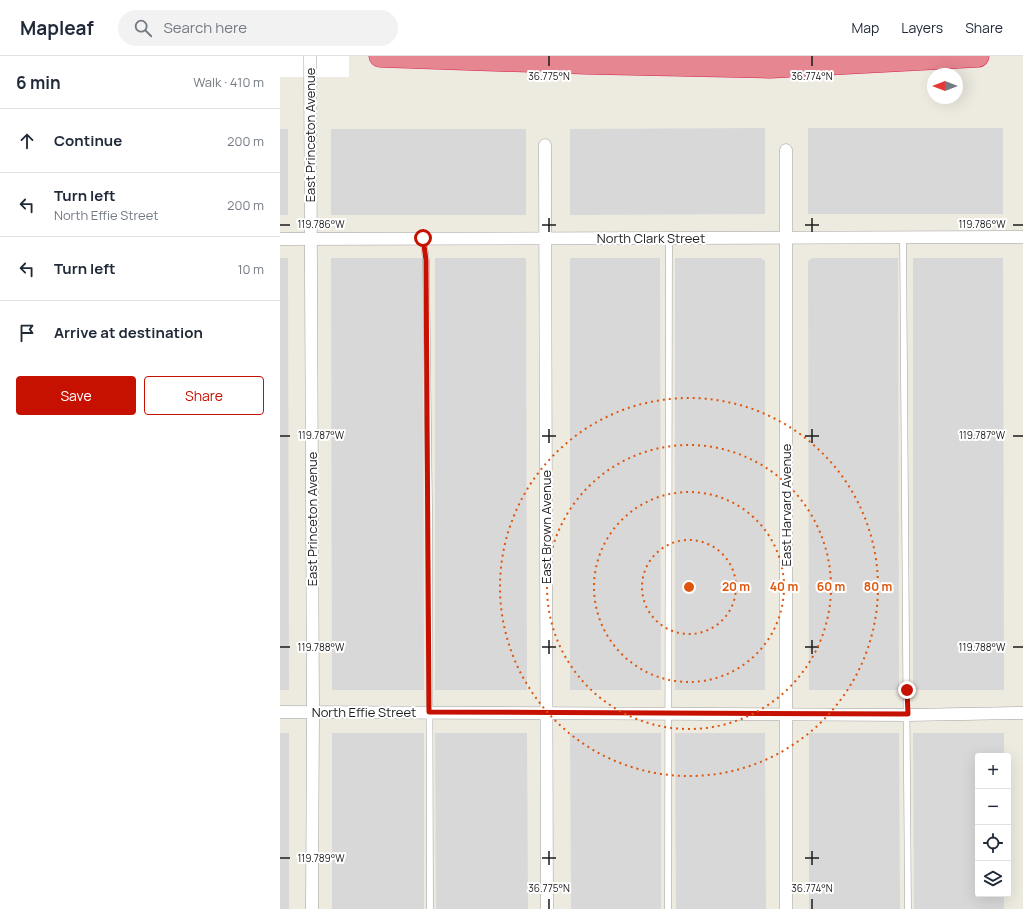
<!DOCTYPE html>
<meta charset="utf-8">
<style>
:root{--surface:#fff;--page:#f2f2f3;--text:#1f2937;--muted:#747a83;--line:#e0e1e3;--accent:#c61000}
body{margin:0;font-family:Manrope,sans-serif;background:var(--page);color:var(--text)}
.controls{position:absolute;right:12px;bottom:12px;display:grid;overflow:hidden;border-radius:4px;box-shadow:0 4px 16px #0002}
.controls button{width:36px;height:36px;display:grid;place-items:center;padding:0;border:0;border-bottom:1px solid var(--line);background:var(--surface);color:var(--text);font:20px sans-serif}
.compass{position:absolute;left:647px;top:12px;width:36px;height:36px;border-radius:50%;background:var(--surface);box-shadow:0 4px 16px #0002;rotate:270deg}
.stop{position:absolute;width:12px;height:12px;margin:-9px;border:3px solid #c61000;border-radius:50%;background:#fff}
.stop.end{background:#c61000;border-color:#fff;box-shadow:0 1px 4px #0008}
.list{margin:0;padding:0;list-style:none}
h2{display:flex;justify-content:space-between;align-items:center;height:52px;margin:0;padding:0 16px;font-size:17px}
h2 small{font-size:13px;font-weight:400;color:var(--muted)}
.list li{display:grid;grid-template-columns:26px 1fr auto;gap:12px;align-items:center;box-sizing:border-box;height:64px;padding:0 16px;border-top:1px solid var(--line)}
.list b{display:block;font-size:15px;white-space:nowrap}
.list p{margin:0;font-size:13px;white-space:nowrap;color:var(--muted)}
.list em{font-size:13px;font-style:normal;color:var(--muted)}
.actions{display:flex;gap:8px;padding:12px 16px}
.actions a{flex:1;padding:9px 0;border:1px solid var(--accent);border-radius:4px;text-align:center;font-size:14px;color:var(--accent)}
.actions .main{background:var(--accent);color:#fff}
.icon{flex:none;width:22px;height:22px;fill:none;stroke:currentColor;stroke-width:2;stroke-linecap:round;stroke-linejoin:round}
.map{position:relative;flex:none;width:743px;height:853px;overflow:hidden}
header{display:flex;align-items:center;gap:24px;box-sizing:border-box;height:56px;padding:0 20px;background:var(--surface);border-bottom:1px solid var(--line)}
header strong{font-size:19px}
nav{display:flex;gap:22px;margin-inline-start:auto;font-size:14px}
.search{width:280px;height:36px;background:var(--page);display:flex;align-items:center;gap:10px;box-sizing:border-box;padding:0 14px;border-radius:22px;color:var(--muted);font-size:15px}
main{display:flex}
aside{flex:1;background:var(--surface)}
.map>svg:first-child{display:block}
.residential{fill:#d9d8d8}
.pier{fill:#fff}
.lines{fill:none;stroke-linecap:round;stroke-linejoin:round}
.service-casing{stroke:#a2a2a2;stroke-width:7}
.minor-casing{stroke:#a2a2a2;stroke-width:13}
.motorway-casing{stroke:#d62251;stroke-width:23}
.service{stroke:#fff;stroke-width:6}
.minor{stroke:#fff;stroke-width:12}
.motorway{stroke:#e68690;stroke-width:22}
.route{stroke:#c61000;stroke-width:5}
.ticks{fill:none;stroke:#1b1b1b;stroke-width:1.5}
.ring{fill:none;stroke:#de560d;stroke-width:2;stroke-dasharray:2 4}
.labels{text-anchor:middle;stroke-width:4;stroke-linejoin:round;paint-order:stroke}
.street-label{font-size:13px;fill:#1b1b1b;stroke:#fff}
.ticks-label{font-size:10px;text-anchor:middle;fill:#1b1b1b;stroke:#fff;stroke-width:4;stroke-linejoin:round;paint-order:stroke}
.centre{fill:#de560d;stroke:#fff;stroke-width:2}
.ring-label{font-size:12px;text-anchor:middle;font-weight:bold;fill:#de560d;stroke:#fff;stroke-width:4;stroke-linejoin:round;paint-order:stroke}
</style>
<header>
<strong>Mapleaf</strong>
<div class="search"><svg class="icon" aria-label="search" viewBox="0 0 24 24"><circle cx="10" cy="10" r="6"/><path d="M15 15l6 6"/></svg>Search here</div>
<nav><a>Map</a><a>Layers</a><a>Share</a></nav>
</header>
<main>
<aside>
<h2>6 min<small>Walk · 410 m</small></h2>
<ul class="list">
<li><svg class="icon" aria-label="ahead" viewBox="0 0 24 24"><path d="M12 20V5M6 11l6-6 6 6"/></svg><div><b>Continue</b></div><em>200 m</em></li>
<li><svg class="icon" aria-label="left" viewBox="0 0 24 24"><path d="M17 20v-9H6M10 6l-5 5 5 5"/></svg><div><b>Turn left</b><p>North Effie Street</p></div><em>200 m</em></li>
<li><svg class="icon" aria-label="left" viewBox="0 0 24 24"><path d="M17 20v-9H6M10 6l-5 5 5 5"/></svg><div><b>Turn left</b></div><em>10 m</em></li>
<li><svg class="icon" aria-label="arrive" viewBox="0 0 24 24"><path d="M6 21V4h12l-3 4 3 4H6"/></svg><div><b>Arrive at destination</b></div></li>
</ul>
<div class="actions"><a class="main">Save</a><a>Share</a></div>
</aside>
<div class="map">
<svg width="743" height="853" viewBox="0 0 743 853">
<rect width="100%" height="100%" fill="#edeae0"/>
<g class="residential">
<polygon points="485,72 485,158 290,159 290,73"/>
<rect x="528" y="72" width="195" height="86"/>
<rect x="0" y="73" width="8" height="86"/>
<rect x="51" y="73" width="195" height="86"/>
<polygon points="0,202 8,202 9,634 0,634"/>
<polygon points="51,202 143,202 144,634 52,634"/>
<polygon points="155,202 246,202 247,634 155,634"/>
<polygon points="290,202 380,202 381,634 290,634"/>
<polygon points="395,202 481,202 485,205 485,634 395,634"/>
<polygon points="532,202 618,202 619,634 529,634 528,205"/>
<polygon points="633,202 723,202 724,634 633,634"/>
<rect x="0" y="677" width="9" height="176"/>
<rect x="52" y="677" width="92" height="176"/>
<polygon points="155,677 247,677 248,853 156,853"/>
<polygon points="290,677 381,677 381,853 291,853"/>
<polygon points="395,677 485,677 486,853 396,853"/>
<polygon points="529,677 619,677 620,853 529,853"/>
<polygon points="633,677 724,677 724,700 698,700 698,838 724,838 724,853 634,853"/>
</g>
<rect class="pier" x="0" y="0" width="69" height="21"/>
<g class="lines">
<defs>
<g id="service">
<polyline points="623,181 628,853"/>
<polyline points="143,182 146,204 149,451 150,853"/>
<polyline points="388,853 389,181"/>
</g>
<g id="minor">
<polyline points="30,0 33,656 32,853"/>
<polyline points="265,89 267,853"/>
<polyline points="506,94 506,853"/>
<polyline points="0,183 743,181"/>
<polyline points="0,656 628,659 743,657"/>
</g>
<polyline id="motorway" points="100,0 307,7 490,11 698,0"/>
</defs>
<use href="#service" class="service-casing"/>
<use href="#minor" class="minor-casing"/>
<use href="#motorway" class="motorway-casing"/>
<use href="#service" class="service"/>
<use href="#minor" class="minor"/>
<use href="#motorway" class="motorway"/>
</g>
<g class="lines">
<polyline class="route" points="143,182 146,204 149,656 628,658 627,634"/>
</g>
<path class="ticks" d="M269,0V10M532,0V10M269,162V176M532,162V176M0,169H10M262,169H276M525,169H539M733,169H743M269,373V387M532,373V387M0,380H10M262,380H276M525,380H539M733,380H743M269,584V598M532,584V598M0,591H10M262,591H276M525,591H539M733,591H743M269,795V809M532,795V809M0,802H10M262,802H276M525,802H539M269,843V853M532,843V853"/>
<g class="ring">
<circle cx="409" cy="531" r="47"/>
<circle cx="409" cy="531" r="95"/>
<circle cx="409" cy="531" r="142"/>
<circle cx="409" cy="531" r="189"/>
</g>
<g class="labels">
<g class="street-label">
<text transform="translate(30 79) rotate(-90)" y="5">East Princeton Avenue</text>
<text x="371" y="187">North Clark Street</text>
<text transform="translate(506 449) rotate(-90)" y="5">East Harvard Avenue</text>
<text transform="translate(32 463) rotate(-90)" y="5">East Princeton Avenue</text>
<text transform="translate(266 471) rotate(-90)" y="5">East Brown Avenue</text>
<text x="84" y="661">North Effie Street</text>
</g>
</g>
<g class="ticks-label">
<text x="269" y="24">36.775°N</text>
<text x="532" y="24">36.774°N</text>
<text x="702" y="172">119.786°W</text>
<text x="41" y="172">119.786°W</text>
<text x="702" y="383">119.787°W</text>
<text x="41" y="383">119.787°W</text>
<text x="702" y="595">119.788°W</text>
<text x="41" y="595">119.788°W</text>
<text x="41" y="806">119.789°W</text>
<text x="269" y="836">36.775°N</text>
<text x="532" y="836">36.774°N</text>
</g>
<circle cx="409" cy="531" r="6" class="centre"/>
<g class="ring-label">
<text x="456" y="535">20 m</text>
<text x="504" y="535">40 m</text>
<text x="551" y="535">60 m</text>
<text x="598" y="535">80 m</text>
</g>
</svg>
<div class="controls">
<button>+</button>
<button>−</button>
<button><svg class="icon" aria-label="locate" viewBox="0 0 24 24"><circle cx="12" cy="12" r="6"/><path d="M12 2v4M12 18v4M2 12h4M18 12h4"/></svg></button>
<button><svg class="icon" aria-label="layers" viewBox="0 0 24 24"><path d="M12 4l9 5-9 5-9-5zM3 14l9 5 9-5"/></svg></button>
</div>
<svg class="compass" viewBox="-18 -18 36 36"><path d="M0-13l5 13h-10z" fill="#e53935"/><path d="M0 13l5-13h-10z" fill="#747a83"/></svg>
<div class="stop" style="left:143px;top:182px"></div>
<div class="stop end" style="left:627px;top:634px"></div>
</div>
</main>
